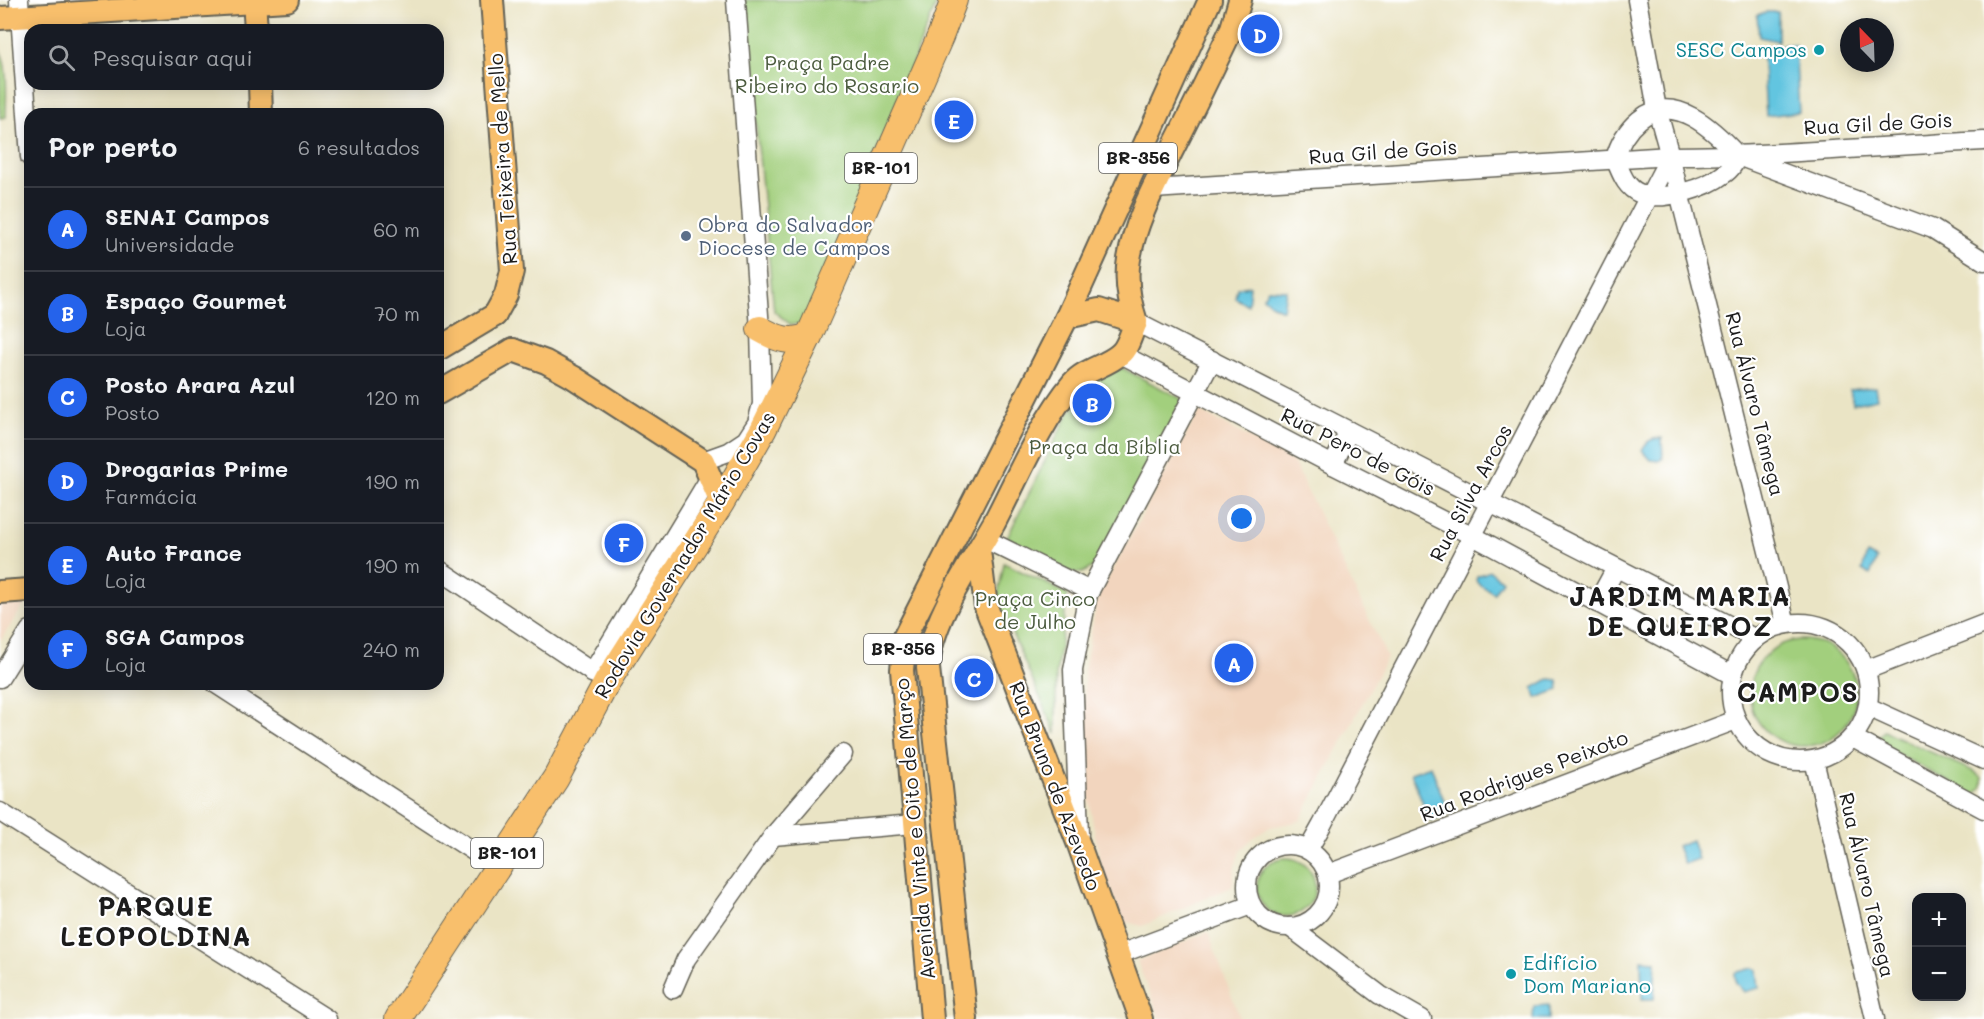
<!DOCTYPE html>
<html lang="pt">
<meta charset="utf-8">
<style>
:root{--surface:#171b24;--page:#242831;--text:#f1f3f6;--muted:#9ea1a6;--line:#363941;--accent:#2563eb}
body{margin:0;font-family:Mali,sans-serif;background:var(--page);color:var(--text)}
.controls{position:absolute;right:18px;bottom:18px;display:grid;overflow:hidden;border-radius:12px;box-shadow:0 3px 15px #0003}
.controls button{width:54px;height:54px;display:grid;place-items:center;padding:0;border:0;border-bottom:2px solid var(--line);background:var(--surface);color:var(--text);font:30px sans-serif}
.compass{position:absolute;left:1840px;top:18px;width:54px;height:54px;border-radius:50%;background:var(--surface);box-shadow:0 3px 15px #0003;rotate:337deg}
.you{position:absolute;left:1242px;top:519px;width:21px;height:21px;margin:-15px;border:4px solid #fff;border-radius:50%;background:#1a73e8;box-shadow:0 0 0 9px #1a73e833}
.badge{display:grid;place-items:center;width:39px;height:39px;border-radius:50%;background:var(--accent);color:#fff;font-size:20px;font-weight:700}
.pin{position:absolute;translate:-50% -50%;border:3px solid #fff;box-shadow:0 2px 6px #0006}
.list{margin:0;padding:0;list-style:none}
h2{display:flex;justify-content:space-between;align-items:center;height:78px;margin:0;padding:0 24px;font-size:26px}
h2 small{font-size:20px;font-weight:400;color:var(--muted)}
.list li{display:grid;grid-template-columns:39px 1fr auto;gap:18px;align-items:center;box-sizing:border-box;height:84px;padding:0 24px;border-top:2px solid var(--line)}
.list b{display:block;font-size:22px;white-space:nowrap}
.list p{margin:0;font-size:20px;white-space:nowrap;color:var(--muted)}
.list em{font-size:20px;font-style:normal;color:var(--muted)}
.icon{flex:none;width:33px;height:33px;fill:none;stroke:currentColor;stroke-width:2;stroke-linecap:round;stroke-linejoin:round}
.map{position:relative;flex:none;width:1984px;height:1019px;overflow:hidden}
.search{position:absolute;background:var(--surface);box-shadow:0 3px 15px #0003;left:24px;top:24px;width:420px;height:66px;display:flex;align-items:center;gap:15px;box-sizing:border-box;padding:0 21px;border-radius:18px;color:var(--muted);font-size:22px}
.panel{position:absolute;background:var(--surface);box-shadow:0 3px 15px #0003;left:24px;top:108px;width:420px;height:582px;border-radius:18px}
.map>svg:first-child{display:block}
.built{fill:#f2d5be}
.green{fill:#a2cf7d;stroke:#5f764c;stroke-width:1.5}
.water{fill:#62c5e0;stroke:#3f707e;stroke-width:1.5}
.lines{fill:none;stroke-linecap:round;stroke-linejoin:round}
.minor-casing{stroke:#646257;stroke-width:21}
.major-casing{stroke:#646257;stroke-width:26}
.highway-casing{stroke:#646257;stroke-width:28}
.minor{stroke:#fff;stroke-width:18}
.major{stroke:#f8bf6c;stroke-width:22}
.highway{stroke:#f8bf6c;stroke-width:26}
.culture-dot{fill:#0f9aa8;stroke:#fff;stroke-width:2}
.service-dot{fill:#5c6f8a;stroke:#fff;stroke-width:2}
.labels{text-anchor:middle;stroke-width:4.5;stroke-linejoin:round;paint-order:stroke}
.shield{fill:#fff;stroke:#606060;stroke-width:1.5}
.shield-label{font-size:18px;font-weight:bold;fill:#1c1c1c}
.culture-label{font-size:20px;fill:#0d838f;stroke:#fff;text-anchor:end}
.park-label{font-size:20px;fill:#4b5b3e;stroke:#fff}
.street-label{font-size:20px;fill:#1c1c1c;stroke:#fff}
.service-label{font-size:20px;fill:#4e5e75;stroke:#fff;text-anchor:start}
.district-label{font-size:26px;font-weight:bold;letter-spacing:1.5px;fill:#1c1c1c;stroke:#fff}
</style>
<div class="map">
<svg width="1984" height="1019" viewBox="0 0 1984 1019">
<rect width="100%" height="100%" fill="#fff"/>
<filter id="ink" filterUnits="userSpaceOnUse"><feTurbulence type="fractalNoise" baseFrequency=".0167" numOctaves="2"/><feDisplacementMap in="SourceGraphic" scale="12" xChannelSelector="R" yChannelSelector="G"/><feConvolveMatrix kernelMatrix="1 2 1 2 8 2 1 2 1" color-interpolation-filters="sRGB"/></filter>
<filter id="wash" filterUnits="userSpaceOnUse"><feTurbulence type="fractalNoise" baseFrequency=".008" numOctaves="4" result="noise"/><feDisplacementMap in="SourceGraphic" scale="24" xChannelSelector="R" yChannelSelector="G"/><feGaussianBlur stdDeviation="1.35" result="paint"/><feColorMatrix in="noise" values="0 0 0 0 0 0 0 0 0 0 0 0 0 0 0 0 0 1.4 0 .05"/><feComposite in="paint" operator="in"/></filter>
<g filter="url(#wash)">
<rect width="100%" height="100%" fill="#eae4c5"/>
<g class="built">
<polygon points="1199,411 1293,461 1387,657 1300,821 1270,827 1253,838 1241,849 1235,866 1232,887 1142,926 1123,921 1100,862 1086,784 1084,670 1098,596"/>
<polygon points="28,599 0,641 0,601"/>
<polygon points="1208,932 1240,1019 1160,1019 1137,961"/>
</g>
<g class="green">
<polygon points="744,0 938,0 808,322 791,325 774,311"/>
<path d="M0,51C9,65 6,100 6,117L0,118Z"/>
<polygon points="1122,368 1184,400 1093,567 1082,573 1068,572 1005,542 1061,428 1080,394 1100,376"/>
<polygon points="1004,563 1068,594 1056,675 1056,734 997,599"/>
<circle cx="1803" cy="693" r="53"/>
<path d="M1884,731L1975,772L1982,778C1983,788 1981,791 1973,795L1881,745C1877,739 1879,735 1884,731Z"/>
<circle cx="1286" cy="887" r="29"/>
</g>
<g class="water">
<polygon points="1766,12 1778,12 1778,41 1759,37 1757,15"/>
<polygon points="1795,44 1799,112 1766,116 1762,47"/>
<polygon points="1250,286 1248,305 1235,298 1237,288"/>
<polygon points="1268,289 1286,290 1283,310 1271,304 1263,297"/>
<polygon points="1875,387 1877,399 1853,404 1850,390"/>
<path d="M1662,438L1663,459L1659,461L1651,460L1642,450C1647,441 1651,438 1662,438Z"/>
<polygon points="1867,554 1877,559 1870,575 1862,570"/>
<polygon points="1490,571 1502,581 1494,593 1480,585 1476,580 1477,576"/>
<polygon points="1549,679 1558,680 1559,690 1536,698 1533,688"/>
<polygon points="1431,766 1449,814 1430,821 1411,773"/>
<polygon points="1692,840 1698,859 1684,864 1677,846"/>
<polygon points="1641,960 1656,961 1654,999 1642,999"/>
<polygon points="1753,968 1757,970 1759,988 1744,992 1736,983 1735,973"/>
<polygon points="1549,1005 1549,1019 1533,1019 1534,1006"/>
</g>
</g>
<g filter="url(#ink)">
<g class="lines">
<defs>
<g id="minor">
<polyline points="19,0 30,157"/>
<polyline points="1637,0 1657,109 1670,156 1786,624"/>
<path d="M1615,159C1619,143 1626,131 1639,120C1674,90 1715,131 1738,156L1933,229L1984,261"/>
<path d="M1615,159C1621,172 1625,187 1639,193C1661,203 1706,188 1724,174C1731,170 1735,162 1738,156"/>
<path d="M1153,189L1670,156C1774,156 1880,146 1984,141"/>
<polyline points="1136,322 1756,639"/>
<polyline points="1121,354 1333,465 1473,536 1732,675"/>
<polyline points="703,461 728,452 746,440 757,423 762,404 760,329 736,0"/>
<polyline points="1333,465 1349,431"/>
<polyline points="985,539 1090,591"/>
<polyline points="438,569 601,678"/>
<polyline points="1597,603 1616,568"/>
<circle cx="1800" cy="692" r="69"/>
<polyline points="1866,670 1984,624"/>
<polyline points="592,673 711,476"/>
<polyline points="0,678 30,630"/>
<polyline points="216,684 498,867"/>
<polyline points="1868,707 1984,760"/>
<polyline points="1853,738 1984,809"/>
<polyline points="1814,760 1875,1019"/>
<polyline points="0,812 327,1019"/>
<polyline points="1079,834 1073,670 1088,594 1212,360"/>
<polyline points="773,836 914,824"/>
<circle cx="1288" cy="886" r="41"/>
<polyline points="1308,850 1322,825 1670,156"/>
<polyline points="1328,874 1736,720"/>
<polyline points="1290,927 1380,995 1422,1019"/>
<polyline points="1117,955 1251,905"/>
<polyline points="673,989 686,959 773,836 843,754"/>
</g>
<g id="major">
<polyline points="254,0 256,30"/>
<polyline points="492,0 512,271 506,295 495,315"/>
<polyline points="0,18 287,0"/>
<polyline points="260,84 261,114"/>
<polyline points="1067,317 1099,310 1136,322"/>
<polyline points="438,349 495,315"/>
<polyline points="513,350 546,362 573,377 703,461 721,503"/>
<polyline points="438,393 513,350"/>
<polyline points="979,550 986,607 1079,845 1141,1019"/>
<polyline points="0,592 30,590"/>
<polyline points="932,1019 902,670 905,636 1067,317 1210,0"/>
<path d="M966,1019L928,668C930,621 971,564 994,523C1018,477 1040,423 1073,383C1085,369 1107,366 1120,354C1128,348 1132,331 1136,322C1129,301 1125,281 1129,259C1135,222 1155,185 1171,152C1192,111 1212,70 1232,28L1240,0"/>
</g>
<g id="highway">
<path d="M760,329C777,339 791,344 809,336"/>
<polyline points="398,1019 556,778 607,682 721,503 763,430 809,336 940,37 954,0"/>
</g>
</defs>
<use href="#minor" class="minor-casing"/>
<use href="#major" class="major-casing"/>
<use href="#highway" class="highway-casing"/>
<use href="#minor" class="minor"/>
<use href="#major" class="major"/>
<use href="#highway" class="highway"/>
</g>
</g>
<g class="culture-dot">
<circle cx="1819" cy="50" r="6"/>
<circle cx="1511" cy="974" r="6"/>
</g>
<circle class="service-dot" cx="686" cy="236" r="6"/>
<g class="labels">
<g class="shield">
<rect x="1099" y="143" width="78" height="30" rx="4.5"/>
<rect x="845" y="153" width="72" height="30" rx="4.5"/>
<rect x="864" y="634" width="78" height="30" rx="4.5"/>
<rect x="471" y="838" width="72" height="30" rx="4.5"/>
</g>
<g class="shield-label">
<text x="1138" y="164">BR-356</text>
<text x="881" y="174">BR-101</text>
<text x="903" y="655">BR-356</text>
<text x="507" y="859">BR-101</text>
</g>
<g class="culture-label">
<text x="1807" y="57">SESC Campos</text>
<text x="1523" y="970" text-anchor="start">Edifício<tspan x="1523" dy="23">Dom Mariano</tspan></text>
</g>
<g class="park-label">
<text x="827" y="70">Praça Padre<tspan x="827" dy="23">Ribeiro do Rosario</tspan></text>
<text x="1105" y="454">Praça da Bíblia</text>
<text x="1035" y="606">Praça Cinco<tspan x="1035" dy="23">de Julho</tspan></text>
</g>
<g class="street-label">
<text transform="translate(1878 124) rotate(-3)" y="7">Rua Gil de Gois</text>
<text transform="translate(1383 152) rotate(-4)" y="7">Rua Gil de Gois</text>
<text transform="translate(503 159) rotate(-94)" y="7">Rua Teixeira de Mello</text>
<text transform="translate(1755 404) rotate(76)" y="7">Rua Álvaro Tâmega</text>
<text transform="translate(1358 452) rotate(27)" y="7">Rua Pero de Góis</text>
<text transform="translate(1471 493) rotate(-62)" y="7">Rua Silva Arcos</text>
<text transform="translate(685 555) rotate(-59)" y="7">Rodovia Governador Mário Covas</text>
<text transform="translate(1524 776) rotate(-21)" y="7">Rua Rodrigues Peixoto</text>
<text transform="translate(1055 786) rotate(69)" y="7">Rua Bruno de Azevedo</text>
<text transform="translate(915 829) rotate(-95)" y="7">Avenida Vinte e Oito de Março</text>
<text transform="translate(1867 885) rotate(77)" y="7">Rua Álvaro Tâmega</text>
</g>
<g class="service-label">
<text x="698" y="232">Obra do Salvador<tspan x="698" dy="23">Diocese de Campos</tspan></text>
</g>
<g class="district-label">
<text x="1680" y="606">JARDIM MARIA<tspan x="1680" dy="30">DE QUEIROZ</tspan></text>
<text x="1798" y="702">CAMPOS</text>
<text x="156" y="916">PARQUE<tspan x="156" dy="30">LEOPOLDINA</tspan></text>
</g>
</g>
</svg>
<div class="controls">
<button>+</button>
<button>−</button>
</div>
<svg class="compass" viewBox="-18 -18 36 36"><path d="M0-13l5 13h-10z" fill="#e53935"/><path d="M0 13l5-13h-10z" fill="#9ea1a6"/></svg>
<div class="you"></div>
<div class="pin badge" style="left:1234px;top:663px">A</div>
<div class="pin badge" style="left:1092px;top:403px">B</div>
<div class="pin badge" style="left:974px;top:678px">C</div>
<div class="pin badge" style="left:1260px;top:34px">D</div>
<div class="pin badge" style="left:954px;top:120px">E</div>
<div class="pin badge" style="left:624px;top:543px">F</div>
<div class="search"><svg class="icon" aria-label="search" viewBox="0 0 24 24"><circle cx="10" cy="10" r="6"/><path d="M15 15l6 6"/></svg>Pesquisar aqui</div>
<section class="panel">
<h2>Por perto<small>6 resultados</small></h2>
<ul class="list">
<li><span class="badge">A</span><div><b>SENAI Campos</b><p>Universidade</p></div><em>60 m</em></li>
<li><span class="badge">B</span><div><b>Espaço Gourmet</b><p>Loja</p></div><em>70 m</em></li>
<li><span class="badge">C</span><div><b>Posto Arara Azul</b><p>Posto</p></div><em>120 m</em></li>
<li><span class="badge">D</span><div><b>Drogarias Prime</b><p>Farmácia</p></div><em>190 m</em></li>
<li><span class="badge">E</span><div><b>Auto France</b><p>Loja</p></div><em>190 m</em></li>
<li><span class="badge">F</span><div><b>SGA Campos</b><p>Loja</p></div><em>240 m</em></li>
</ul>
</section>
</div>
